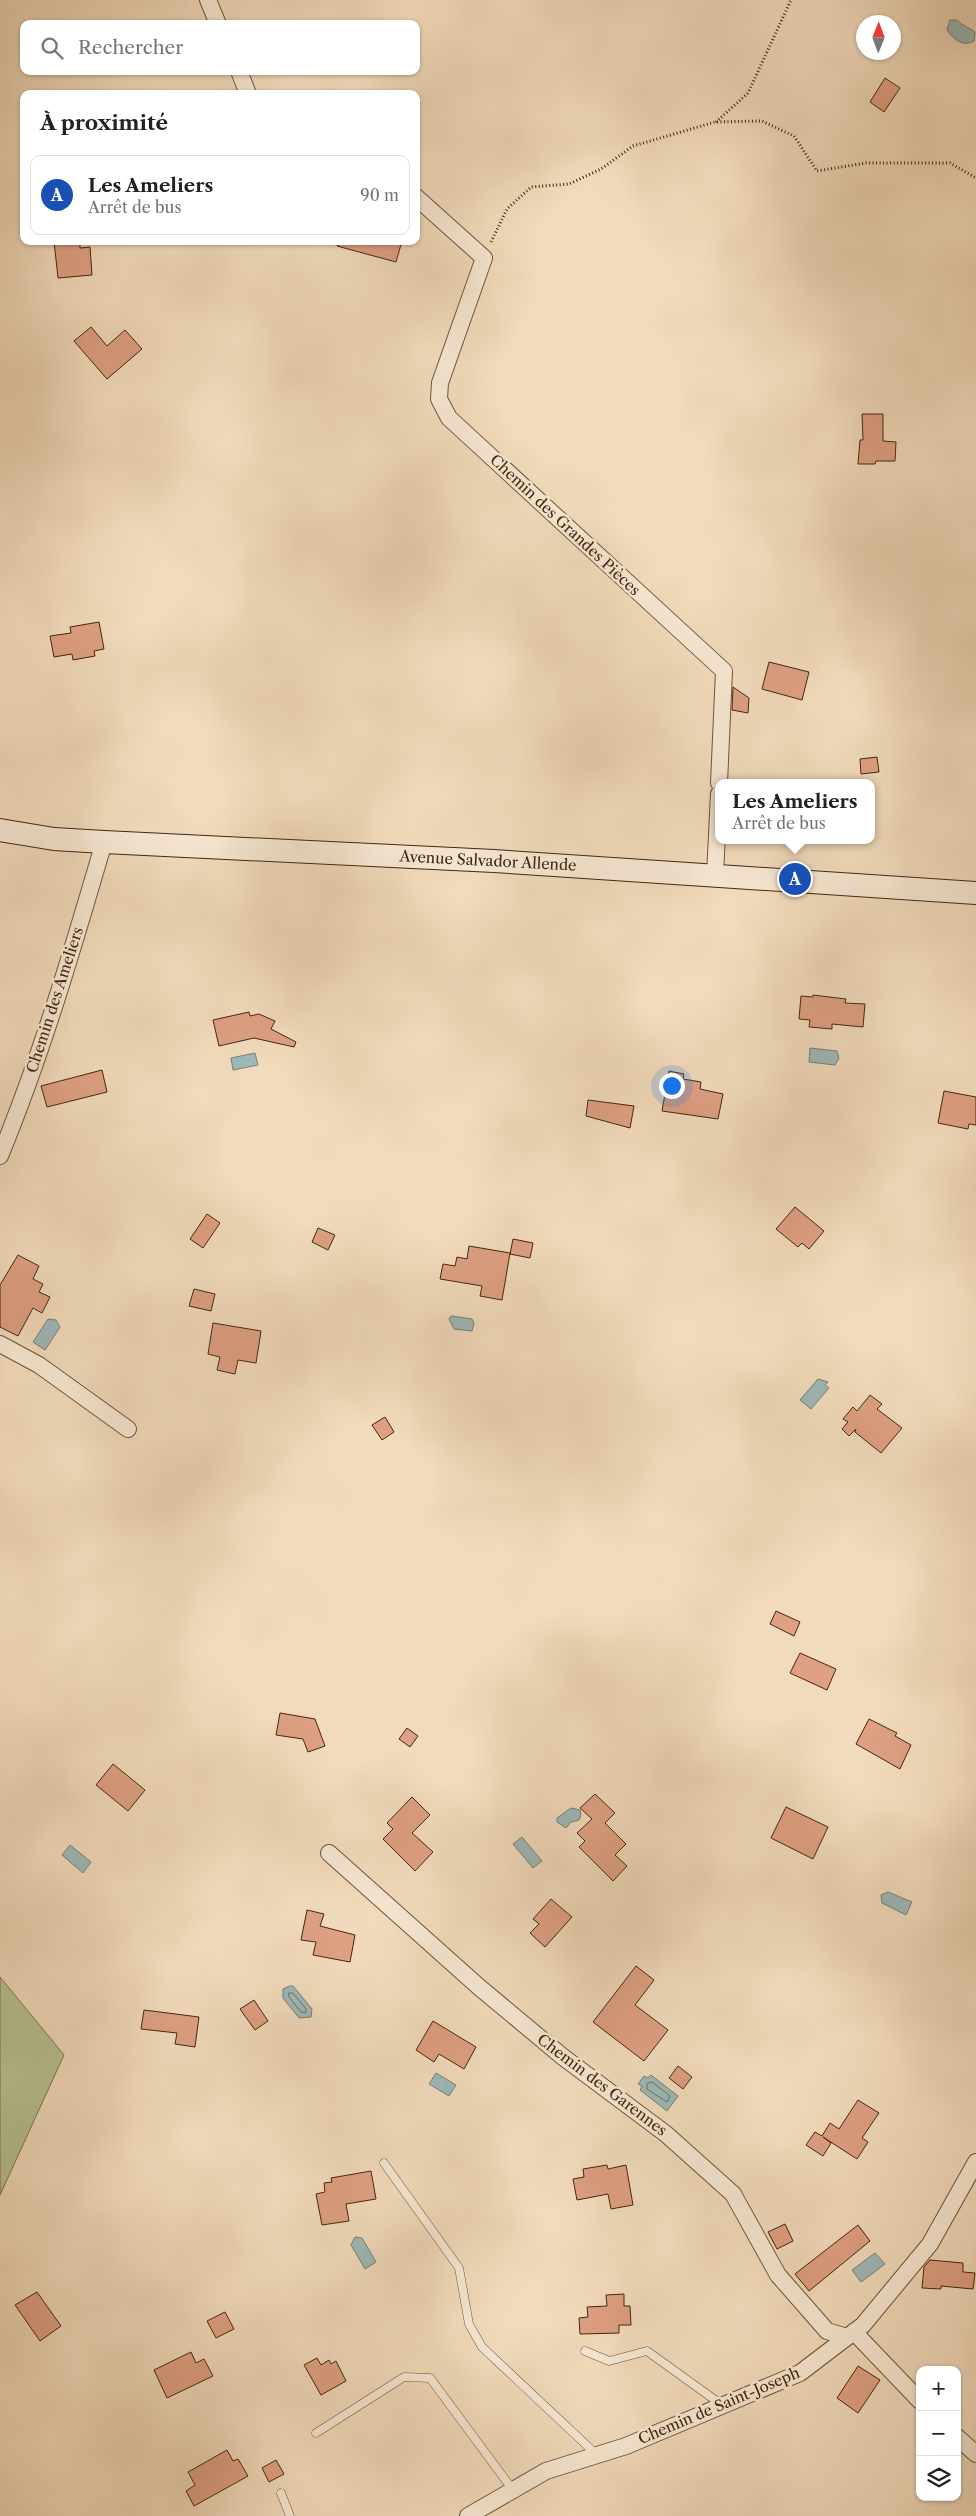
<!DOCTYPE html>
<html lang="fr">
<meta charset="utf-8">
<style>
:root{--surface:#fff;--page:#f6f6f6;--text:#222;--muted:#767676;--line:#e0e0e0;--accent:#ea580c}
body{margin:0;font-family:"Libre Caslon Text",serif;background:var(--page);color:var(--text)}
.controls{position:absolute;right:15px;bottom:15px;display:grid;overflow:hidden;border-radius:10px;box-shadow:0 1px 4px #0004}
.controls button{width:45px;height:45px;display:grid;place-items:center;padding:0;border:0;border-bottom:1px solid var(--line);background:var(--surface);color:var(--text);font:25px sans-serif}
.compass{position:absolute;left:856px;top:15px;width:45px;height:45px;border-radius:50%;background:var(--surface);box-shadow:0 1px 4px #0004;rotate:1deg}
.you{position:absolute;left:671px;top:1085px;width:18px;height:18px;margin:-12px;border:4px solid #fff;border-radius:50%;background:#1a73e8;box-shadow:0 0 0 8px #1a73e833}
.badge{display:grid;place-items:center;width:32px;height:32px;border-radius:50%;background:var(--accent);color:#fff;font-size:16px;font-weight:700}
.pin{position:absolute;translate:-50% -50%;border:2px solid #fff;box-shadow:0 1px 5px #0006}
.popup{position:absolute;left:715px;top:779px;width:160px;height:65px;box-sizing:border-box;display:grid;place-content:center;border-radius:10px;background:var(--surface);filter:drop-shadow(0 1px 4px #0005);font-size:16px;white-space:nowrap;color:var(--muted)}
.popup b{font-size:19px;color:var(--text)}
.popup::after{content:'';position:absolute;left:50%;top:100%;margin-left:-10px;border:10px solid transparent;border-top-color:var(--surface)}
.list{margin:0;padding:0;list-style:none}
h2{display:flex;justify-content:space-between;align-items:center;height:65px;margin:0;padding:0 20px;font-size:21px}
h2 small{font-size:16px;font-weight:400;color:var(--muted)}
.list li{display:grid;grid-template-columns:32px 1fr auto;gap:15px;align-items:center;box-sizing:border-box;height:80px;margin:0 10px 10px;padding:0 10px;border:1px solid var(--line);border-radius:10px}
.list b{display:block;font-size:19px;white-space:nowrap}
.list p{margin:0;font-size:16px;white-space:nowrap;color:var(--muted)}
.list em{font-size:16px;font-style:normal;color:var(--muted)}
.icon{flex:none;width:28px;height:28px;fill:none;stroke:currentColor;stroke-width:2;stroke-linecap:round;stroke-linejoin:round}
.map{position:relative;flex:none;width:976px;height:2516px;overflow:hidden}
.search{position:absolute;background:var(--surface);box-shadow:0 1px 4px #0004;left:20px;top:20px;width:400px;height:55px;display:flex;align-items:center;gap:12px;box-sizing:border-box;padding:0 18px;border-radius:10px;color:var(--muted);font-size:19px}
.panel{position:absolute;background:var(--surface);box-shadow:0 1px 4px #0004;left:20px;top:90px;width:400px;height:155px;border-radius:10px}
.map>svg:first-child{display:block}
.green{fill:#b7c193;stroke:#7c7451}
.water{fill:#9db9b9;stroke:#787f75}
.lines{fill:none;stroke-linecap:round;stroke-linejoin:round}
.shore{stroke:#6f7064;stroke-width:1}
.building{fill:#dfa083;stroke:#41270f}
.service-casing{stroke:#6d543a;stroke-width:9}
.minor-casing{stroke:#6d543a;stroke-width:18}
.secondary-casing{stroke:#41270f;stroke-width:24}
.path{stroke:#41270f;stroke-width:3;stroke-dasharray:1 2.5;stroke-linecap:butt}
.service{stroke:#f7e8d3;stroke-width:8}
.minor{stroke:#f7e8d3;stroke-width:16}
.secondary{stroke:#f7e8d3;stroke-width:22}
.labels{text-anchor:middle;stroke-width:5;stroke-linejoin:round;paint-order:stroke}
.street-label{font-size:15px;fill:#41270f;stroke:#f7e8d3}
</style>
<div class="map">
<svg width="976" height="2516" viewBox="0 0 976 2516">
<rect width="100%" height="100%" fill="#f2dbbc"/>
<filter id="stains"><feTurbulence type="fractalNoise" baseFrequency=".004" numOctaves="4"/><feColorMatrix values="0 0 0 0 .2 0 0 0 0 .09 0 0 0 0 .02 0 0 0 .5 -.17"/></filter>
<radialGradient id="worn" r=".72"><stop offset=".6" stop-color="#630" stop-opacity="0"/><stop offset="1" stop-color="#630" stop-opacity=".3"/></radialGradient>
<polygon class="green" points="0,1977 64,2055 0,2195"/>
<g class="water">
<path d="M950,20H957C962,26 969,27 975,32L974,41C963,47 954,40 947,30Z"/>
<polygon points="810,1048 837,1051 839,1058 835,1065 809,1062"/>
<polygon points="255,1053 258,1065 233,1070 231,1058"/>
<polygon points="451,1316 472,1319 474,1323 472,1331 454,1329 449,1319"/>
<polygon points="48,1319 56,1320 60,1327 45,1350 33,1342"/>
<polygon points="818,1379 828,1382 825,1385 829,1388 811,1409 800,1400"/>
<polygon points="571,1808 580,1810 581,1815 579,1820 571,1822 566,1828 557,1822 557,1818"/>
<polygon points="522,1837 542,1861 533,1868 513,1844"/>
<polygon points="70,1845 91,1862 83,1873 62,1855"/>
<polygon points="888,1892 912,1902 906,1915 882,1903 881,1895"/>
<polygon points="290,1986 293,1986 312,2009 311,2017 299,2018 283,1998 283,1989"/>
<polygon points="436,2073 456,2085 449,2096 429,2084"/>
<polygon points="651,2075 678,2096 667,2111 640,2090 642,2086 638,2084 644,2076 648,2078"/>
<polygon points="355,2237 362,2238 376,2262 365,2269 351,2245"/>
<polygon points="875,2253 885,2264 861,2282 852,2270"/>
</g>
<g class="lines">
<g class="shore">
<polygon points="289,1993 293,1993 306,2009 306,2013 301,2012 289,1997"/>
<polygon points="652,2082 670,2096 667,2102 647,2089 647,2084"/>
</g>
</g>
<g class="building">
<polygon points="885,78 900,88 884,112 870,102"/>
<polygon points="54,241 80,241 80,248 90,247 92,275 58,278"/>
<polygon points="338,241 402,241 396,262 337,246"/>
<polygon points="91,327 107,346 125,330 142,349 107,379 74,341"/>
<polygon points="862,414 883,414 883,441 896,442 895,461 876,461 875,464 858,464 860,440 863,440"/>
<polygon points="99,622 104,649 94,651 95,656 73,660 72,654 54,657 50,636 71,633 70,627"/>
<polygon points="769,662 809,672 802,700 762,689"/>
<polygon points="733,687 749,698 748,713 732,710"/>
<polygon points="877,757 879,772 861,774 860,759"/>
<polygon points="813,995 846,999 845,1003 865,1004 863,1027 832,1024 832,1029 809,1027 810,1020 799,1019 801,996 813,997"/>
<polygon points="249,1012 250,1016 259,1014 275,1021 271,1029 296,1042 294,1047 254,1038 219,1046 213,1020"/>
<polygon points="102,1070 107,1092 47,1107 41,1086"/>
<polygon points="669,1071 684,1074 683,1079 701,1082 700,1089 723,1094 718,1119 662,1111"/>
<polygon points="944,1091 976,1097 976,1125 969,1124 968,1129 938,1123"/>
<polygon points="588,1100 634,1106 630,1128 586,1116"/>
<polygon points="795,1207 824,1231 809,1249 802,1243 798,1247 776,1229"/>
<polygon points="207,1214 220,1223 203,1248 190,1239"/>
<polygon points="318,1228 335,1235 328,1250 312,1242"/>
<polygon points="513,1239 533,1243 530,1258 510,1254"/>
<polygon points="469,1246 510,1253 502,1300 480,1296 482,1286 440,1279 443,1264 455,1266 457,1257 467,1259"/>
<polygon points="18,1255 39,1266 33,1279 43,1284 39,1292 50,1297 42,1313 33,1308 18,1336 0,1327 0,1285"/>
<polygon points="194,1289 215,1294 211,1311 189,1306"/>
<polygon points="213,1323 261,1331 256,1363 238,1360 235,1374 217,1370 220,1357 208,1354"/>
<polygon points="870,1395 882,1404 877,1409 902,1428 881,1453 855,1432 856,1429 849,1436 842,1429 848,1422 843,1419 853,1407 857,1411"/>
<polygon points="385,1417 394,1432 382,1440 372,1425"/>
<polygon points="776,1611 800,1622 794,1636 770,1624"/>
<polygon points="800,1653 836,1669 827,1690 790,1673"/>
<polygon points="280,1713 315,1719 325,1746 308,1752 303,1739 276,1735"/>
<polygon points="869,1719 897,1733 895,1736 911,1745 900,1769 856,1744"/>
<polygon points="407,1728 418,1736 410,1747 399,1739"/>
<polygon points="113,1764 145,1790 128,1811 96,1785"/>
<polygon points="595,1794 615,1813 605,1823 626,1844 615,1855 627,1866 613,1881 579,1847 585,1841 577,1833 592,1819 580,1808"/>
<polygon points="412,1797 430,1815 412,1833 433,1852 415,1871 383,1839 393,1829 387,1823"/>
<polygon points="786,1807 828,1827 813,1859 771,1838"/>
<polygon points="551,1899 572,1917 545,1947 530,1933 539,1924 533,1919"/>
<polygon points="307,1910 324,1914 320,1926 355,1935 350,1962 313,1955 316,1942 301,1940"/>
<polygon points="636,1966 654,1980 635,2005 668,2030 644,2061 593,2022"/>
<polygon points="254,2000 268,2021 255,2030 240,2009"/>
<polygon points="144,2010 199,2017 195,2047 175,2044 177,2033 141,2029"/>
<polygon points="433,2021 476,2047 464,2069 439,2054 434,2062 416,2050"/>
<polygon points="678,2066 692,2077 683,2089 669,2078"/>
<polygon points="858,2100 879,2113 862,2138 868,2142 857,2159 823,2137 831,2143 823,2156 806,2145 815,2132 822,2136 830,2123 839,2129"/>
<polygon points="607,2165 608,2169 626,2165 633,2205 611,2209 608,2194 577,2200 573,2179 584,2177 583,2169"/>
<polygon points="371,2171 376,2199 346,2204 349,2221 322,2225 316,2194 325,2192 324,2183 332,2182 331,2178"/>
<polygon points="785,2224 793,2241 777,2249 768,2232"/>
<polygon points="858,2225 870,2241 809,2291 795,2274"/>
<polygon points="930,2260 963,2263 963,2272 975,2273 973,2289 941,2286 941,2289 922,2288 924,2267"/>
<polygon points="37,2292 61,2326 40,2341 15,2305"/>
<polygon points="624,2294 624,2306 630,2306 631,2325 619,2325 619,2333 580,2334 579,2318 588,2317 587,2307 607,2306 606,2295"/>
<polygon points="225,2312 234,2329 216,2338 207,2321"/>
<polygon points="191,2352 196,2363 204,2359 213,2376 167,2398 154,2370"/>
<polygon points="317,2358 321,2365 329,2360 331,2364 336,2361 346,2381 321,2395 304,2365"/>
<polygon points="858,2366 880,2380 858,2413 837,2398"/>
<polygon points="227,2450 233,2461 238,2459 248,2476 194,2506 186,2491 195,2485 188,2472"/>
<polygon points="276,2460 284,2474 269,2482 262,2468"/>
</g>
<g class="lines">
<defs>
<g id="service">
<polyline points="384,2163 459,2268 469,2324 482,2347 597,2455"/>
<polyline points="585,2351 609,2361 647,2351 722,2405"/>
<polyline points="316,2433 404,2377 430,2378 513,2490"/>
<polyline points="281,2493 290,2516"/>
</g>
<g id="minor">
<polyline points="208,0 218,24"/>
<polyline points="239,71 248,94"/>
<polyline points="416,197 484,258 440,383 439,399 449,418 724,671 719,783"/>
<polyline points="715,875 719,794"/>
<path d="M0,1156C42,1054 73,948 104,842"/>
<polyline points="0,1344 39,1365 128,1429"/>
<polyline points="329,1853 479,1987 563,2057 666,2134 733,2194 778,2275 827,2331 847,2337"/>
<polyline points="854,2332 920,2401"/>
<polyline points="957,2437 976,2454"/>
<polyline points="468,2516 546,2471 626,2446 800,2373 863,2325 930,2244 976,2162"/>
</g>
<polyline id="secondary" points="0,830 54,839 104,842 494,861 976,893"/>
</defs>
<use href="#service" class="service-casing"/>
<use href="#minor" class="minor-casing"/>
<use href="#secondary" class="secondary-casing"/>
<g class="path">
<polyline points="716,122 748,93 791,0"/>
<polyline points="491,242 507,209 531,187 569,184 601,169 633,146 715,122 762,121 794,136 817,171 866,163 950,163 976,178"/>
</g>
<use href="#service" class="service"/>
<use href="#minor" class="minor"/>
<use href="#secondary" class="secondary"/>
</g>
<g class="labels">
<g class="street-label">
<text transform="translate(565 525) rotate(43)" y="5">Chemin des Grandes Pièces</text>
<text transform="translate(488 861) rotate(3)" y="5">Avenue Salvador Allende</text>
<text transform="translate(55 1000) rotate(-72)" y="5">Chemin des Ameliers</text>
<text transform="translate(602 2085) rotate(37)" y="5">Chemin des Garennes</text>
<text transform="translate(719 2406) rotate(-23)" y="5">Chemin de Saint-Joseph</text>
</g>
</g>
<rect width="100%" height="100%" filter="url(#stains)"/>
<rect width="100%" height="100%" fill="url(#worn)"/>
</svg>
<div class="controls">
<button>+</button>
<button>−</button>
<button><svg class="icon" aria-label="layers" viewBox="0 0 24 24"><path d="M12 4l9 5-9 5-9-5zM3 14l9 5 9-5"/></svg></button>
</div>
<svg class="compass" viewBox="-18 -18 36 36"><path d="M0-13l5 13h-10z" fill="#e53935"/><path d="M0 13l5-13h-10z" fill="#767676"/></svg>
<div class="you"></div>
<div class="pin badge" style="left:795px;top:879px;background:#1a4fb4">A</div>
<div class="popup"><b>Les Ameliers</b>Arrêt de bus</div>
<div class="search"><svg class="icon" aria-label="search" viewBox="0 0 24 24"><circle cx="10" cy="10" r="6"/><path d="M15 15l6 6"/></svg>Rechercher</div>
<section class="panel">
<h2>À proximité<small></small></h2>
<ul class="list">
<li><span class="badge" style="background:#1a4fb4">A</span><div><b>Les Ameliers</b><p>Arrêt de bus</p></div><em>90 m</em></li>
</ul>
</section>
</div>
